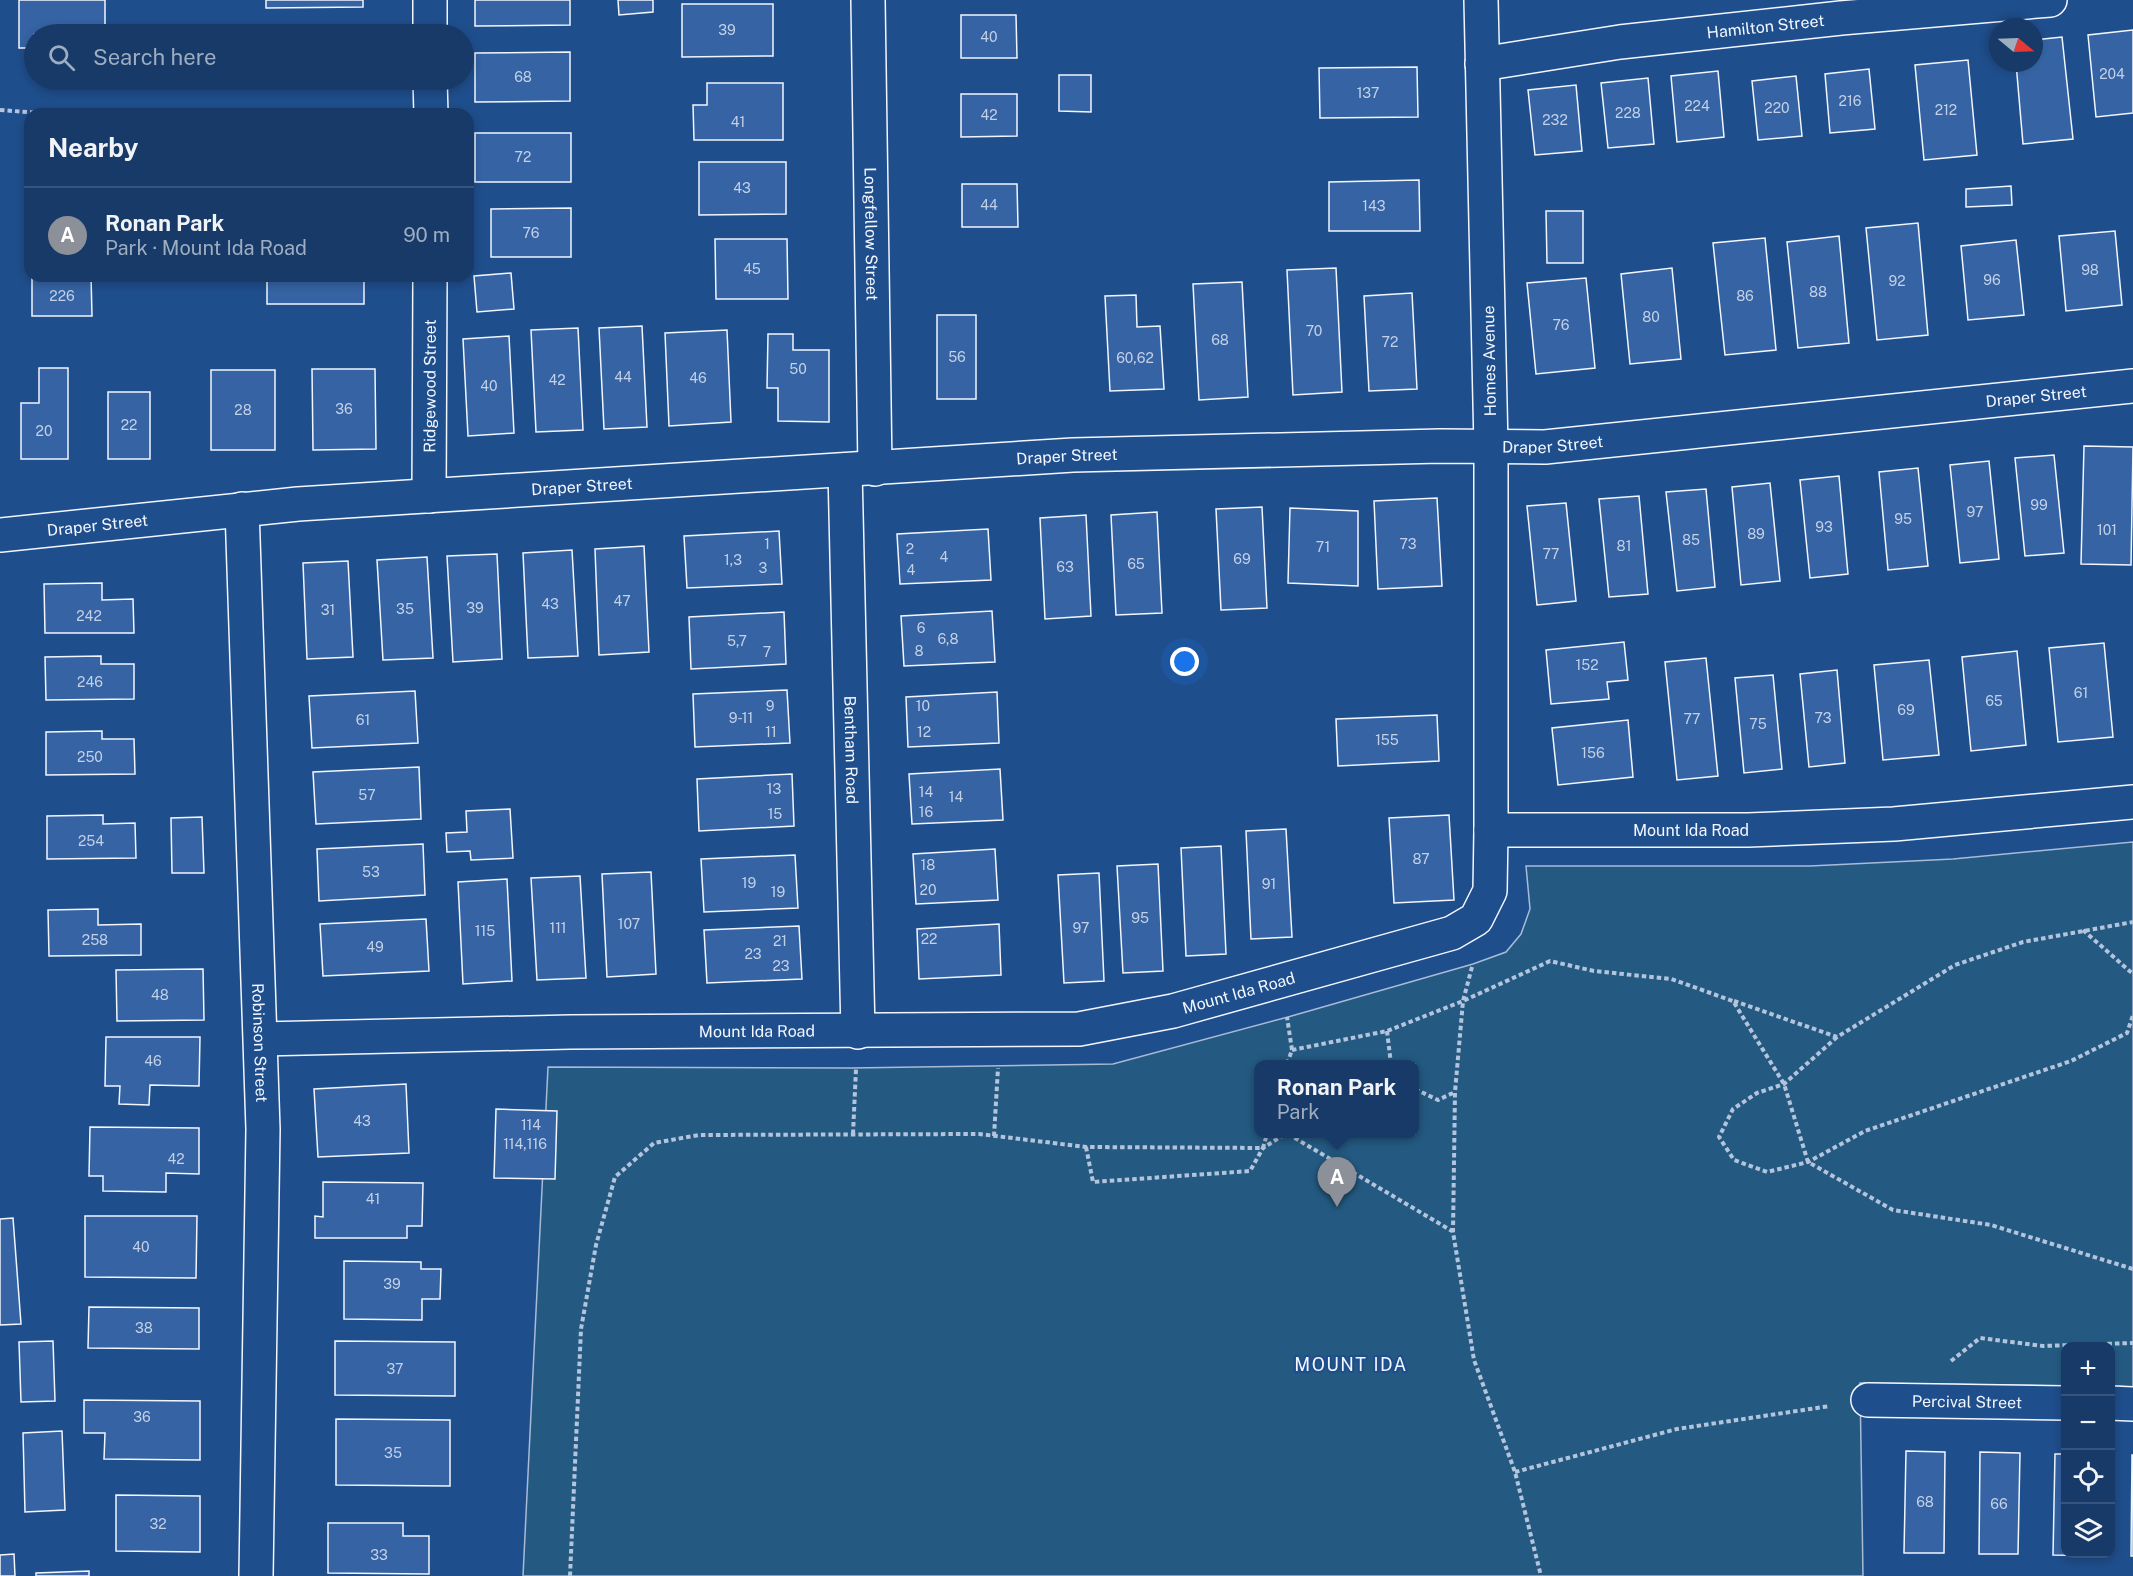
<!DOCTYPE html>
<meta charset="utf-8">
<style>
:root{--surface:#173a69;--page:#244571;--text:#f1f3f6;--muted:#9eadc0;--line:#36547d;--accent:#8c9099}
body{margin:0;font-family:"Public Sans",sans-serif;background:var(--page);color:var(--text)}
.controls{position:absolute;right:18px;bottom:18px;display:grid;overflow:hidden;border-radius:12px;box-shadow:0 3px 9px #0003}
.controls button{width:54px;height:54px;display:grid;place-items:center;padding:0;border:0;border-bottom:2px solid var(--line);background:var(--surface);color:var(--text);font:30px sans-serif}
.compass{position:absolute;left:1989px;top:18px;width:54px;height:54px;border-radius:50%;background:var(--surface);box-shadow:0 3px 9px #0003;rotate:109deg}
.you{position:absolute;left:1185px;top:662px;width:21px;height:21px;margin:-15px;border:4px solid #fff;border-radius:50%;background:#1a73e8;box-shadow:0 0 0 9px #1a73e833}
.badge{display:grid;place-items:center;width:39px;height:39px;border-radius:50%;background:var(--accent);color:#fff;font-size:20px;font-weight:700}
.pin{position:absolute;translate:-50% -50px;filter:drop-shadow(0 2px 3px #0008)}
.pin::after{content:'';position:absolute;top:32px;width:21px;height:18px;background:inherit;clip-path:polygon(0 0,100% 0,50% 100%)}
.popup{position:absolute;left:1254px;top:1060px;width:165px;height:78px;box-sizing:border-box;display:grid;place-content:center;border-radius:12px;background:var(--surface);filter:drop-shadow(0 2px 4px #0005);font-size:20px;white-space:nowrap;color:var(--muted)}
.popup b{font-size:22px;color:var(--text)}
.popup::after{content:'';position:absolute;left:50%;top:100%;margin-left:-12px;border:12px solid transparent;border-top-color:var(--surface)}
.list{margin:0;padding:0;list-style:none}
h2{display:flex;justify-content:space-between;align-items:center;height:78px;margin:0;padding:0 24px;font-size:26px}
h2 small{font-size:20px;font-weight:400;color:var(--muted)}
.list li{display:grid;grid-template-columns:39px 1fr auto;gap:18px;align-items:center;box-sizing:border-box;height:96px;padding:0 24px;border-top:2px solid var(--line)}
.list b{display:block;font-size:22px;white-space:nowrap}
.list p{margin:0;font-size:20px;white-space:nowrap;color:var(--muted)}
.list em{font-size:20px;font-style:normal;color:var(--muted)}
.icon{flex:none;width:33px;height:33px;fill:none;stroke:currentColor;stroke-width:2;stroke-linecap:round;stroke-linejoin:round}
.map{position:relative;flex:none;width:2133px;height:1576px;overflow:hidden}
.search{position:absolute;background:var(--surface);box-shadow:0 3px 9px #0003;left:24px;top:24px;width:450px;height:66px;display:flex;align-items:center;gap:15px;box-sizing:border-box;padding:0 21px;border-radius:33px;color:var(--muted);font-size:22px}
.panel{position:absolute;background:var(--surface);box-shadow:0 3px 9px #0003;left:24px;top:108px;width:450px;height:174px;border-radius:18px}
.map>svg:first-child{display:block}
.green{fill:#245a82;stroke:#a8bbd7;stroke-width:1.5;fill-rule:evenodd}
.building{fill:#3563a3;stroke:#f2f6ff;stroke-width:1.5}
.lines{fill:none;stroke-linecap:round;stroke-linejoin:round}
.minor-casing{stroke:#f2f6ff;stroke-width:36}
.path{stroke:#b3c4dc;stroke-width:4;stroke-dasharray:4.5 3;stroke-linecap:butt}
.minor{stroke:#1f4e8c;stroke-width:33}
.labels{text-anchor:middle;stroke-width:4.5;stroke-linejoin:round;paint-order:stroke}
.number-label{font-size:14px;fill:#c3d1e8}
.street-label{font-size:16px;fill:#f2f6ff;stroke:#1f4e8c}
.neighbourhood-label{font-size:18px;letter-spacing:1.5px;fill:#f2f6ff;stroke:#1f4e8c}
</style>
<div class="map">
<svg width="2133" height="1576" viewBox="0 0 2133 1576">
<rect width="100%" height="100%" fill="#1f4e8c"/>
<path class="green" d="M2133,842V1387L2111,1386L2110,1346H2066L2065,1386L1860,1383L1863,1576H523L548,1067L851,1068L1113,1064L1288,1017L1473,964L1506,952L1521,934L1530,909L1526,866H1810L1953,859ZM1259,1064H1415V1134H1259Z"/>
<g class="building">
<polygon points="19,0 105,0 105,34 34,34 34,48 19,48"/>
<polygon points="266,0 363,0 363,7 266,8"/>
<polygon points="475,0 570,0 570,25 475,26"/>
<polygon points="618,0 653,0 653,12 619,15"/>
<polygon points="682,4 773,4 773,56 682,57"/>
<polygon points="961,15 1016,15 1017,58 961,58"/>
<rect x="266" y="25" width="97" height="9"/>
<polygon points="2133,30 2133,113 2096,117 2088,35"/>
<polygon points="2062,37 2073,139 2023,144 2016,63 2034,63 2034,40"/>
<polygon points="570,52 570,101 475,102 475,53"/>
<polygon points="1968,60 1977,155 1924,160 1915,65"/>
<polygon points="1417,67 1418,117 1320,118 1319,68"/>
<polygon points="1869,69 1875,129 1830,133 1825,74"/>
<polygon points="1718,71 1724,137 1677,142 1671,76"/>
<polygon points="1059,75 1091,75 1091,112 1059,111"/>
<polygon points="1796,76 1802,136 1758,140 1752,81"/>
<polygon points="1648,78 1654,144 1608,148 1601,83"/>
<polygon points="266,80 363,80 266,81"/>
<polygon points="707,83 783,83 783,140 694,140 693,105 707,105"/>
<polygon points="1576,85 1582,151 1535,155 1528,90"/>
<polygon points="961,94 1017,94 1017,136 961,137"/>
<rect x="475" y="133" width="96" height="49"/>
<polygon points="699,162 786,162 786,214 699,215"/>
<polygon points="1419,180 1420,231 1329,231 1329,182"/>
<polygon points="962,184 1017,184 1018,227 962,227"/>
<polygon points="2011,186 2012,205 1966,207 1966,189"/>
<polygon points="571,208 571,257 491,257 491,209"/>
<polygon points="1546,211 1583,211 1583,263 1547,263"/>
<polygon points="1918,223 1928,335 1877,340 1866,228"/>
<polygon points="2115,231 2122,305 2066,311 2059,236"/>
<polygon points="1839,236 1849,343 1798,348 1787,242"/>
<polygon points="1765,238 1776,350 1725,355 1713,243"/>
<polygon points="715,239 787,239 788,299 716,299"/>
<polygon points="2016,240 2024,315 1968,320 1961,246"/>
<polygon points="1336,268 1342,392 1293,395 1287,270"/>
<polygon points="1672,268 1681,359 1630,364 1621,274"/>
<polygon points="511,273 514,309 477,312 474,276"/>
<polygon points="32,276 91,276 92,316 32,316"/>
<rect x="267" y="276" width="97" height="28"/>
<polygon points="1586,278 1595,368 1536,374 1527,283"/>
<polygon points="1242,282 1248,397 1199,400 1193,284"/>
<polygon points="1412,293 1417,389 1369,391 1364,296"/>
<polygon points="1136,295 1137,327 1160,326 1164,389 1110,391 1105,296"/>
<rect x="937" y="315" width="39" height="84"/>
<polygon points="642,326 647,427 604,429 599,328"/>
<polygon points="578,328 583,430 536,432 531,330"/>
<polygon points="727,330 731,422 669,426 665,333"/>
<polygon points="768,334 793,334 793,350 829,350 829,422 778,421 778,388 767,388"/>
<polygon points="509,336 514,433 468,436 463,339"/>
<polygon points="39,368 68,368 68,459 21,459 21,403 39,403"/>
<polygon points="312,369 375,369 376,449 313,450"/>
<rect x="211" y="370" width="64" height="80"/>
<rect x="108" y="392" width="42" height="67"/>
<polygon points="2084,446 2133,447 2131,565 2081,564"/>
<polygon points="2054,455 2064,553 2025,556 2015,458"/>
<polygon points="1989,461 1999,559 1960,563 1950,465"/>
<polygon points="1918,468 1928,566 1888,570 1879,472"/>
<polygon points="1839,476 1848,574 1810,578 1800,480"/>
<polygon points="1770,483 1780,581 1741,585 1732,487"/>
<polygon points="1706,489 1715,587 1677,591 1666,492"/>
<polygon points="1639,496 1648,594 1609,597 1599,499"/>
<polygon points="1437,498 1442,586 1378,589 1374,501"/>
<polygon points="1566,503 1576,601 1537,605 1527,506"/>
<polygon points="1262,507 1267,608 1221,610 1216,509"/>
<polygon points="1290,508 1358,511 1358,586 1288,583"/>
<polygon points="1157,512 1162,613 1116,615 1111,515"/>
<polygon points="1086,515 1091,616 1045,619 1040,518"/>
<polygon points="988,529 991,580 900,584 897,534"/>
<polygon points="779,531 782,584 687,588 684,536"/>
<polygon points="644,546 649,652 599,655 595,549"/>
<polygon points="572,550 578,656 528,658 523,553"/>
<polygon points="497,554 502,659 453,662 447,556"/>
<polygon points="427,557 433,658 383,660 377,560"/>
<polygon points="348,561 353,657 307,659 303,563"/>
<polygon points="102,583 102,600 133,599 134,633 45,633 44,584"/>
<polygon points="992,611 995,662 904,666 901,616"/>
<polygon points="784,612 786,664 691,669 689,617"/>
<polygon points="1624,642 1628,680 1607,682 1609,699 1551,704 1546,650"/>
<polygon points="2104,643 2113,737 2058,742 2049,648"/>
<polygon points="2017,651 2026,745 1971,751 1962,657"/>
<polygon points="101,656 101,664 134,664 134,699 46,700 45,657"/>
<polygon points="1706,658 1718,776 1677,780 1665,662"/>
<polygon points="1929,660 1939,755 1883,760 1874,665"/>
<polygon points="1837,670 1845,763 1809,767 1800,674"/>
<polygon points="1773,675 1782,769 1744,773 1735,678"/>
<polygon points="787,690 790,743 695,747 693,694"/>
<polygon points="415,691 418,743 312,748 309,696"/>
<polygon points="997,692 999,743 908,747 906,697"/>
<polygon points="1437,715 1439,761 1338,766 1336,719"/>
<polygon points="1628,720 1633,777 1558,785 1552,728"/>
<polygon points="102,731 102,739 134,739 135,774 46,775 46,732"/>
<polygon points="419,767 421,819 316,824 313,772"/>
<polygon points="1000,769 1003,820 912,824 909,774"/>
<polygon points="792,774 794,826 699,831 697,779"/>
<polygon points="510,809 513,858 471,860 470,851 447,852 446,833 467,832 466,811"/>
<polygon points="103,815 103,824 135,823 136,858 47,859 47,816"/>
<polygon points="1449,815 1454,900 1394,903 1389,818"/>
<polygon points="202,817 204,873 172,873 171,818"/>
<polygon points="1286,829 1292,937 1251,939 1246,831"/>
<polygon points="423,844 425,895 319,901 317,849"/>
<polygon points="1221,846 1226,954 1186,956 1181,848"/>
<polygon points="995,849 998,900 916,904 913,854"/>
<polygon points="795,855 798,908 704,912 701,859"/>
<polygon points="1158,864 1163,971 1123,973 1117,866"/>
<polygon points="651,872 656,974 607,977 602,874"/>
<polygon points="1099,873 1104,981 1064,983 1058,875"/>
<polygon points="580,876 586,978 537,980 531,878"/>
<polygon points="507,879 512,981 463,984 458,882"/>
<polygon points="98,909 98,925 141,924 141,955 49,956 48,910"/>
<polygon points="426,919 429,971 323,976 320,924"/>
<polygon points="999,924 1001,975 919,979 917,929"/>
<polygon points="799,926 802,979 707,983 704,930"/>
<polygon points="203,969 204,1020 117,1021 116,970"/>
<polygon points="106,1037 200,1037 199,1086 150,1085 149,1105 119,1104 120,1086 105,1086"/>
<polygon points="406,1084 409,1153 318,1157 314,1089"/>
<polygon points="496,1109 557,1111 555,1179 494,1178"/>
<polygon points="90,1127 199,1128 199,1174 166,1173 166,1192 103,1191 103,1176 89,1176"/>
<polygon points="323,1182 423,1183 422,1226 407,1226 407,1238 315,1238 315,1216 323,1217"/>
<polygon points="85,1216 197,1216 196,1278 85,1277"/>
<polygon points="13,1218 21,1324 0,1325 0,1219"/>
<polygon points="344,1261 421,1262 421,1269 441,1269 440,1299 422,1299 422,1320 344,1319"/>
<polygon points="89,1307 199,1308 199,1349 88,1348"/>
<polygon points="53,1341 55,1401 21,1402 19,1342"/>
<polygon points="335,1341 455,1342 455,1396 335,1395"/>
<polygon points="84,1400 200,1401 200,1460 104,1459 105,1433 84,1433"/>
<polygon points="336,1419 450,1420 450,1486 336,1485"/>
<polygon points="62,1431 65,1510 25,1512 23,1433"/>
<polygon points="1906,1451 1945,1452 1944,1553 1904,1553"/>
<polygon points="1980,1452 2020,1453 2018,1554 1979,1554"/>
<polygon points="2055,1454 2066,1454 2066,1554 2094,1554 2094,1556 2053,1555"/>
<polygon points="2132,1455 2133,1455 2133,1556 2131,1556"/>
<polygon points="116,1495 200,1496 200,1552 116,1551"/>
<polygon points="328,1523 403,1523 403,1536 429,1536 429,1574 328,1573"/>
<polygon points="14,1554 15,1576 0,1576 0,1555"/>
<polygon points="89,1571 89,1576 36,1576 36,1573"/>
</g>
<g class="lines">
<defs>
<g id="minor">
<polyline points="430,0 430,34"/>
<path id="s1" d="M868,0L875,469"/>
<path id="s2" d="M1482,64L1620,42L1841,18L2050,0"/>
<polyline points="430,80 431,114"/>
<path id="s3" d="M845,470L858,1032"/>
<path id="s4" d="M429,496L430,276"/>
<path id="s5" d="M242,509L263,1129L256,1576"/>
<path id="s6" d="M0,535L298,504L1073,455L1440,446L1545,447L2133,386"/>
<path id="s7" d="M1491,830H1748L1894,824L2133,802"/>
<path id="s8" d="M261,1039L570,1032L1079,1029L1173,1011L1452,933L1476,919L1490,891L1491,830V447L1481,0"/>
<path id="s9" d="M1868,1400L2066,1403"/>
<polyline points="2110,1403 2133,1404"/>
</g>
</defs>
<use href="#minor" class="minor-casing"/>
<g class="path">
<polyline points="0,110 53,114"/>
<polyline points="2083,930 2133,974"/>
<polyline points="1472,967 1463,1001 1455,1092 1453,1232 1474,1360 1515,1472 1541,1576"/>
<polyline points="1734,1001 1837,1037 1955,965 2023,942 2133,922"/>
<polyline points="1387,1031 1391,1064"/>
<polyline points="1837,1037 1784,1084 1757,1093 1733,1109 1719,1137 1734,1160 1767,1172 1808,1162 1865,1131 2071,1061 2127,1033 2133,1015"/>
<polyline points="1292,1050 1387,1031 1463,1001 1550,961 1594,971 1671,979 1733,1001 1784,1084 1808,1162 1893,1210 1991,1225 2133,1269"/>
<polyline points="1287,1064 1292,1050 1287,1017"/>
<polyline points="1415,1089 1438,1100 1455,1092"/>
<polyline points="853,1134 856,1069"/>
<polyline points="1288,1134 1452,1231"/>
<polyline points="994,1136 998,1068"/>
<polyline points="1086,1147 1093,1182 1250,1171 1263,1148 1285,1134"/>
<polyline points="1951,1361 1980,1338 2043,1346 2133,1343"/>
<polyline points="1515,1472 1677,1429 1830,1406"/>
<polyline points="570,1576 581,1329 596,1245 615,1177 654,1143 699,1135 979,1134 1086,1147 1263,1148 1267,1134"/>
</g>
<use href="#minor" class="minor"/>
</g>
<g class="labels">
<g class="number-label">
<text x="727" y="35">39</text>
<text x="989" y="42">40</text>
<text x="2112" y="79">204</text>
<text x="523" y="82">68</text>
<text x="1368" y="98">137</text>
<text x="1850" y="106">216</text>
<text x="1697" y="111">224</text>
<text x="1777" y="113">220</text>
<text x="1946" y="115">212</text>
<text x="1628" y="118">228</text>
<text x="989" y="120">42</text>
<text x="1555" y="125">232</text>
<text x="738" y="127">41</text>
<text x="523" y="162">72</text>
<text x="742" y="193">43</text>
<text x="989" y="210">44</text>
<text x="1374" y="211">143</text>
<text x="531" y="238">76</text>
<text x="752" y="274">45</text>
<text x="2090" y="275">98</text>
<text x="1992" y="285">96</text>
<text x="1897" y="286">92</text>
<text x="1818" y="297">88</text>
<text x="62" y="301">226</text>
<text x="1745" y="301">86</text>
<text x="1651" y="322">80</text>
<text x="1561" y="330">76</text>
<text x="1314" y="336">70</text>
<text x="1220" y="345">68</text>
<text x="1390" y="347">72</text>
<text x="957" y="362">56</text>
<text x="1135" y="363">60,62</text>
<text x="798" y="374">50</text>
<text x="623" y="382">44</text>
<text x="698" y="383">46</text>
<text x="557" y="385">42</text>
<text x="489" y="391">40</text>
<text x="344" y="414">36</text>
<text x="243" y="415">28</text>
<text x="129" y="430">22</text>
<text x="44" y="436">20</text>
<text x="2039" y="510">99</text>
<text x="1975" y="517">97</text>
<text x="1903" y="524">95</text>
<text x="1824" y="532">93</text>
<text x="2107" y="535">101</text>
<text x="1756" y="539">89</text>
<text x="1691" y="545">85</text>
<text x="767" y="549">1</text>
<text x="1408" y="549">73</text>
<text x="1624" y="551">81</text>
<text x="1323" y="552">71</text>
<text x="910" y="554">2</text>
<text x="1551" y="559">77</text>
<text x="944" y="562">4</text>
<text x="1242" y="564">69</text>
<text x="733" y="565">1,3</text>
<text x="1136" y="569">65</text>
<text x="1065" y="572">63</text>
<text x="763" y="573">3</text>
<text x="911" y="575">4</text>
<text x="622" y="606">47</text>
<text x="550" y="609">43</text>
<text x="475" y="613">39</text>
<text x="405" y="614">35</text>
<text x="328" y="615">31</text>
<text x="89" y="621">242</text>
<text x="921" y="633">6</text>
<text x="948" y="644">6,8</text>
<text x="737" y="646">5,7</text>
<text x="919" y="656">8</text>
<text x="767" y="657">7</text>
<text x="1587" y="670">152</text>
<text x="90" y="687">246</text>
<text x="2081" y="698">61</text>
<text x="1994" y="706">65</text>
<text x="770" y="711">9</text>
<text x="923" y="711">10</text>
<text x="1906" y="715">69</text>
<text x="741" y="723">9-11</text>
<text x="1823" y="723">73</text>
<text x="1692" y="724">77</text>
<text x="363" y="725">61</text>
<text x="1758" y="729">75</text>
<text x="771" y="737">11</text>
<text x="924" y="737">12</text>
<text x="1387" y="745">155</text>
<text x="1593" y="758">156</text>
<text x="90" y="762">250</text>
<text x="774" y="794">13</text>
<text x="926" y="797">14</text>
<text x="367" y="800">57</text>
<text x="956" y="802">14</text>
<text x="926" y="817">16</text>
<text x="775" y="819">15</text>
<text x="91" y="846">254</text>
<text x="1421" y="864">87</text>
<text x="928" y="870">18</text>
<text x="371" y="877">53</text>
<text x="749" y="888">19</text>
<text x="1269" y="889">91</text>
<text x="928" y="895">20</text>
<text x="778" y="897">19</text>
<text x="1140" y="923">95</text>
<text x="629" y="929">107</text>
<text x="558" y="933">111</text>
<text x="1081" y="933">97</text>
<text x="485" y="936">115</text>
<text x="929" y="944">22</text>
<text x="95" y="945">258</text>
<text x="780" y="946">21</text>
<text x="375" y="952">49</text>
<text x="753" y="959">23</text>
<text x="781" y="971">23</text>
<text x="160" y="1000">48</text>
<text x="153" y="1066">46</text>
<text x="362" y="1126">43</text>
<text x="531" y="1130">114</text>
<text x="525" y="1149">114,116</text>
<text x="176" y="1164">42</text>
<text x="373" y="1204">41</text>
<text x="141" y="1252">40</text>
<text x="392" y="1289">39</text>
<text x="144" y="1333">38</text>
<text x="395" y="1374">37</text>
<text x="142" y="1422">36</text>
<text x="393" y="1458">35</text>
<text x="1925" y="1507">68</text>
<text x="1999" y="1509">66</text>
<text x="158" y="1529">32</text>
<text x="379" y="1560">33</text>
</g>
<g class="street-label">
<text dy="6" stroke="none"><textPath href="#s2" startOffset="286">Hamilton Street</textPath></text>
<text dy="6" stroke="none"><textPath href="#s1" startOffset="234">Longfellow Street</textPath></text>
<text transform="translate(1489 361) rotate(-91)" y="6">Homes Avenue</text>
<text dy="6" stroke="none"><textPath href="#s4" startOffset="110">Ridgewood Street</textPath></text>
<text dy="6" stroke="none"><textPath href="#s6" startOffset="2042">Draper Street</textPath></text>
<text dy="6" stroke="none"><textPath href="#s6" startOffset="1556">Draper Street</textPath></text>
<text dy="6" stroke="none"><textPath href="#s6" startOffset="1070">Draper Street</textPath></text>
<text dy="6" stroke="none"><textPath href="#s6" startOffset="584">Draper Street</textPath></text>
<text dy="6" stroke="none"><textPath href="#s6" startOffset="98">Draper Street</textPath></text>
<text dy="6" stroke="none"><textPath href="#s3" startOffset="280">Bentham Road</textPath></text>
<text dy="6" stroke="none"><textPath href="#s7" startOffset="200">Mount Ida Road</textPath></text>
<text dy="6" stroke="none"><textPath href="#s8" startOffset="982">Mount Ida Road</textPath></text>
<text dy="6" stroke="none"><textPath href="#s8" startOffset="496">Mount Ida Road</textPath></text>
<text dy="6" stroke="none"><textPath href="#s5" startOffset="534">Robinson Street</textPath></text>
<text dy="6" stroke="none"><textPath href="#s9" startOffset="99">Percival Street</textPath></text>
</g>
<g class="neighbourhood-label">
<text x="1351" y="1371">MOUNT IDA</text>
</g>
</g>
</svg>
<div class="controls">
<button>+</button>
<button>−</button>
<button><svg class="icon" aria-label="locate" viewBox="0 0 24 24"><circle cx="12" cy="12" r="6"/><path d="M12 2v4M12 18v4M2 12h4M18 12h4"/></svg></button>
<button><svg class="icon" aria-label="layers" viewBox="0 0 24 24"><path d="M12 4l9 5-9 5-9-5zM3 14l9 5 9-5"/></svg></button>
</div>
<svg class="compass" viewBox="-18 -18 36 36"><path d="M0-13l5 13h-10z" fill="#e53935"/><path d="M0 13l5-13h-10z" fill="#9eadc0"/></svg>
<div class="you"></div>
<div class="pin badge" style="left:1337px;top:1207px">A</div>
<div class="popup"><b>Ronan Park</b>Park</div>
<div class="search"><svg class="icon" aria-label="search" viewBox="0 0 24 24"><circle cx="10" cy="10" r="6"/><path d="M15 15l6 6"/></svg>Search here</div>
<section class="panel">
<h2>Nearby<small></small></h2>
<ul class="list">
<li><span class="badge">A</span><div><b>Ronan Park</b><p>Park · Mount Ida Road</p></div><em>90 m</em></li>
</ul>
</section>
</div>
